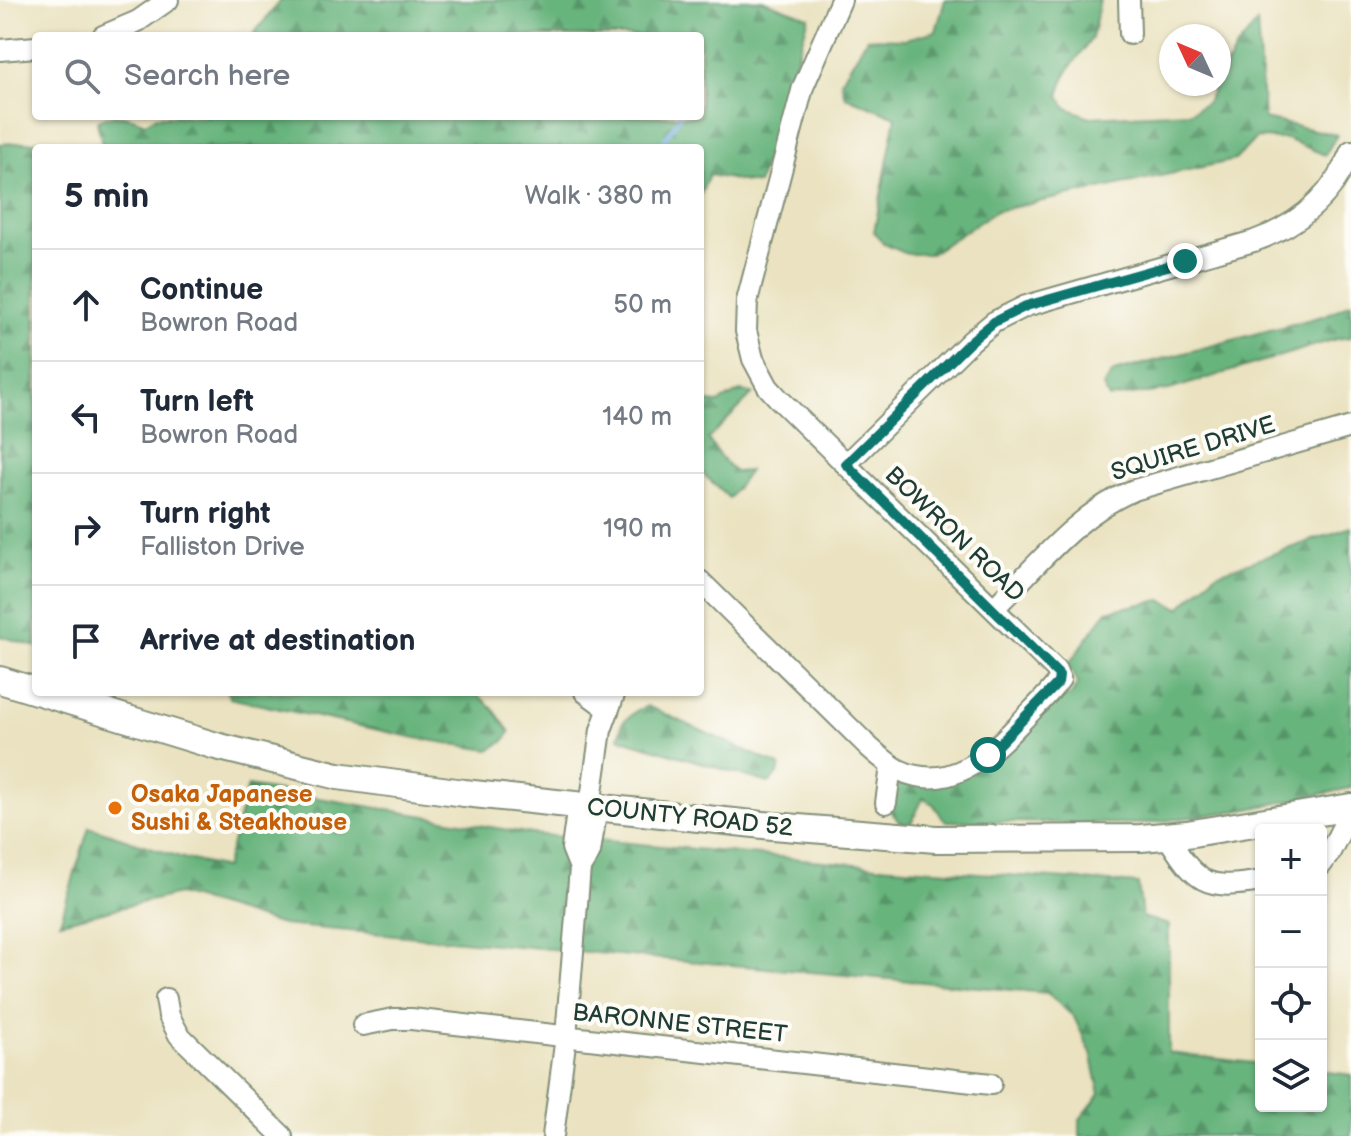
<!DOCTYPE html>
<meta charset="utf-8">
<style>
:root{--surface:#fff;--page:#f2f2f3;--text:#1f2937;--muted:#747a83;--line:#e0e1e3}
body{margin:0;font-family:"Balsamiq Sans",sans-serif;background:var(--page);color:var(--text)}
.controls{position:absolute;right:24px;bottom:24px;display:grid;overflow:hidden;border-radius:8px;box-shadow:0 2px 6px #0004}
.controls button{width:72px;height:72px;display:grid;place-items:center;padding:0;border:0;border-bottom:2px solid var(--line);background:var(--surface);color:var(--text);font:40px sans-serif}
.compass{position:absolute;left:1159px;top:24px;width:72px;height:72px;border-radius:50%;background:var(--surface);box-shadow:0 2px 6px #0004;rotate:314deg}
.stop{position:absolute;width:24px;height:24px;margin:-18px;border:6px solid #0f766e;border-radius:50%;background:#fff}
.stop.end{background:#0f766e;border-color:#fff;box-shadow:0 2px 8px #0008}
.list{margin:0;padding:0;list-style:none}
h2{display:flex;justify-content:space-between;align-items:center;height:104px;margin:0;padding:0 32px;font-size:34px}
h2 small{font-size:26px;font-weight:400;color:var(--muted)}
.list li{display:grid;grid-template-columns:52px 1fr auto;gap:24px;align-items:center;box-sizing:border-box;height:112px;padding:0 32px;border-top:2px solid var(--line)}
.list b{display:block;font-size:30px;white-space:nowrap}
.list p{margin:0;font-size:26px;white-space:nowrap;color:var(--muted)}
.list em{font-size:26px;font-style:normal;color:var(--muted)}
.icon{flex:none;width:44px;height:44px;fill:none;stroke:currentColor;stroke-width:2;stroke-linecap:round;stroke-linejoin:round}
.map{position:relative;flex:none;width:1351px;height:1136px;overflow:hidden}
.search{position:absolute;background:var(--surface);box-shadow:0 2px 6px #0004;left:32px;top:32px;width:672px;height:88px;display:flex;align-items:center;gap:20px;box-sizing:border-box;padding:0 28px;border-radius:8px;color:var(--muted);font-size:30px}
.panel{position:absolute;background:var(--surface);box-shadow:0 2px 6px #0004;left:32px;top:144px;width:672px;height:552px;border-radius:8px}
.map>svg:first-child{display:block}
.forest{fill:url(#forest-firs);stroke:#447858;stroke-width:2}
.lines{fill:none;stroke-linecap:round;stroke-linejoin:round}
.stream{stroke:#77b0e7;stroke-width:4}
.minor-casing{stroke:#84907a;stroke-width:24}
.major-casing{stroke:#84907a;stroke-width:30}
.minor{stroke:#fff;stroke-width:20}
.major{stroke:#fff;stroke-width:26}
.route{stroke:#0f766e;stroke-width:10}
.food-dot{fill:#e8710a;stroke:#fdfcf7;stroke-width:3}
.labels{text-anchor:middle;stroke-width:8;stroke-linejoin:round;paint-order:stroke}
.street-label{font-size:24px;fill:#1f3d34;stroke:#fdfcf7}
.food-label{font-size:24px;font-weight:bold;fill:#c56008;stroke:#fdfcf7;text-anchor:start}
</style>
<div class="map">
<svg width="1351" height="1136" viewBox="0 0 1351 1136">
<defs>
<pattern id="forest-firs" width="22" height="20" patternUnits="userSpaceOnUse" patternTransform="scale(2)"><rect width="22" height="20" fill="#68b47d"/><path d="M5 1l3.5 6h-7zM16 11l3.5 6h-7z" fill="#559467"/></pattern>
</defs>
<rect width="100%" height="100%" fill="#fdfcf7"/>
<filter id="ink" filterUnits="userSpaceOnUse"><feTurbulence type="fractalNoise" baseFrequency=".0125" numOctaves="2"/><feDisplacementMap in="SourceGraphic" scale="16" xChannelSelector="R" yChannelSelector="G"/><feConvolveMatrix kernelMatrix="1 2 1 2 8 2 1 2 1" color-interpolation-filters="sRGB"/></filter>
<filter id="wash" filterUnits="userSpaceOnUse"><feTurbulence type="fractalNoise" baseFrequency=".006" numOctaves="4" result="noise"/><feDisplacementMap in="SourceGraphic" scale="32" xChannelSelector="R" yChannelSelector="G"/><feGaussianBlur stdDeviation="1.8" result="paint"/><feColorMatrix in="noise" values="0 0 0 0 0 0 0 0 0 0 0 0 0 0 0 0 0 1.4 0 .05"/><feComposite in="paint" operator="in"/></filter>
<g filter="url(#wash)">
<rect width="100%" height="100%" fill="#eae2c0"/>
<g class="forest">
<path d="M281,0H762L809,17L758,184L709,175L700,196V148H103L97,122C111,111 130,116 145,123L157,116H700V36H252Z"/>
<polygon points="945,0 1100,0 1092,38 1066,73 1059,96 1067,108 1090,117 1191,112 1207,102 1235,50 1257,23 1264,119 1337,135 1325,155 1287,139 1256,138 1235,160 996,211 930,254 907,254 884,244 874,232 896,117 845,96 841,81 867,38 906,39 936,31"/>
<polygon points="48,141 50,148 36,148 36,647 0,636 0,144"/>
<polygon points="1351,303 1351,337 1336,339 1169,390 1109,398 1103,386 1114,372 1326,315"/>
<polygon points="740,391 753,394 708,439 721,458 735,472 749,471 729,498 700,471 700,401 718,403"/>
<polygon points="1351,527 1351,788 1249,809 1142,824 945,821 933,804 923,798 910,825 899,822 889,808 899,781 932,784 1054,700 1071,695 1078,683 1068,665 1107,611 1161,600 1180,608 1215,574"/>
<polygon points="228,692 475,692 494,710 510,732 503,742 489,750 416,738 229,698"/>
<polygon points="647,706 780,766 778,774 769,783 619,738 622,723 636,711"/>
<polygon points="248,786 532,834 877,866 1138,884 1142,917 1169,925 1169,1053 1261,1064 1261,1106 1321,1106 1321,1071 1351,1075 1351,1136 1080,1136 1080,1119 1100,1094 1091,1053 1074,1017 1047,993 282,925 178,894 60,922 89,827 183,858 225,868"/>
</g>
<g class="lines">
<polyline class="stream" points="656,148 663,142 680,116"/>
</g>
</g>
<g filter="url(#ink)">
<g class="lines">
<defs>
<g id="minor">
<polyline points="1129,0 1130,34"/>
<polyline points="103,36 138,21 168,0"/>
<polyline points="0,50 36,47"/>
<path d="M846,464L971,341L994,322L1026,306L1254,241C1299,225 1333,196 1351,151"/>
<path d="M700,581L869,747C878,755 888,764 899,770C948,793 986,759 1018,725C1032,710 1048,696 1060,679L1056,670L778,398L768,387L753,359L746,331L747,301L803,87L841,0"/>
<path d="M994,608C1036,567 1077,513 1134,490L1351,427"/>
<polyline points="585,692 608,709"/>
<polyline points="886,803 891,766"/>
<polyline points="590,806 601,730 615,692"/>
<path d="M1167,836C1196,882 1204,891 1261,881"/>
<polyline points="1321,865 1329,854 1351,810"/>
<polyline points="580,868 590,852 597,807"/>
<polyline points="166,999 169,1016 179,1035 282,1136"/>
<polyline points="363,1025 393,1019 411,1019 991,1084"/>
<polyline points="553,1136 566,1036 580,868 572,848 578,805"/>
</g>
<g id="major">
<polyline points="0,680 36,691"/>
<polyline points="40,692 216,746 338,776 464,793 773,826 936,839 1141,838 1187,834 1351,807"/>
</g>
</defs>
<use href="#minor" class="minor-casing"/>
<use href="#major" class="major-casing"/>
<use href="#minor" class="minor"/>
<use href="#major" class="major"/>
</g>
</g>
<g class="lines" filter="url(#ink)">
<polyline class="route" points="988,755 1058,683 1059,675 846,464 971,341 994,322 1026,306 1185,261"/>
</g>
<circle class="food-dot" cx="115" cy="808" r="8"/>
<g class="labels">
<g class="street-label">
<text transform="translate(1193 448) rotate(-17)" y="8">SQUIRE DRIVE</text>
<text transform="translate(955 534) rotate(44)" y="8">BOWRON ROAD</text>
<text transform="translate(690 817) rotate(6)" y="8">COUNTY ROAD 52</text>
<text transform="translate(680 1023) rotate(6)" y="8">BARONNE STREET</text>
</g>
<g class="food-label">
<text x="131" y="802">Osaka Japanese<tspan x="131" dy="28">Sushi &amp; Steakhouse</tspan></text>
</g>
</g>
</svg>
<div class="controls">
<button>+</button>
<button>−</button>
<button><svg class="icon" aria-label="locate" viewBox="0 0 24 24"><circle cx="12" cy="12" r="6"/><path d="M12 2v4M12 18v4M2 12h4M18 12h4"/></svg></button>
<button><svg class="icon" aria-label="layers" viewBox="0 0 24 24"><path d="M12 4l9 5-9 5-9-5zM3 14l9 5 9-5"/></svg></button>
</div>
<svg class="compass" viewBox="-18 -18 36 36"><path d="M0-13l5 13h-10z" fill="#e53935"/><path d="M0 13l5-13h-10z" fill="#747a83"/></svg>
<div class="stop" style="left:988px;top:755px"></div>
<div class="stop end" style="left:1185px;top:261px"></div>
<div class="search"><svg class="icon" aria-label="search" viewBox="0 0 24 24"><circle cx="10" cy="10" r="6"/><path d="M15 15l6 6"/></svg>Search here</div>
<section class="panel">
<h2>5 min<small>Walk · 380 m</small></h2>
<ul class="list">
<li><svg class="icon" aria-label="ahead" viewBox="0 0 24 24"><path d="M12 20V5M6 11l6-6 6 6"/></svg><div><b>Continue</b><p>Bowron Road</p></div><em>50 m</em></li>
<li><svg class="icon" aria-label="left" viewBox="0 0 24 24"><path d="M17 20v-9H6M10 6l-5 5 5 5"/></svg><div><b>Turn left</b><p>Bowron Road</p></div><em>140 m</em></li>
<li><svg class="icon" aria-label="right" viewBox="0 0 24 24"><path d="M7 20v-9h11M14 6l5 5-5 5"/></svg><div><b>Turn right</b><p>Falliston Drive</p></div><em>190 m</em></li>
<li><svg class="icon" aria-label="arrive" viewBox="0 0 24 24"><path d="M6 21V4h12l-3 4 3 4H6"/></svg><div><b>Arrive at destination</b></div></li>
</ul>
</section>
</div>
